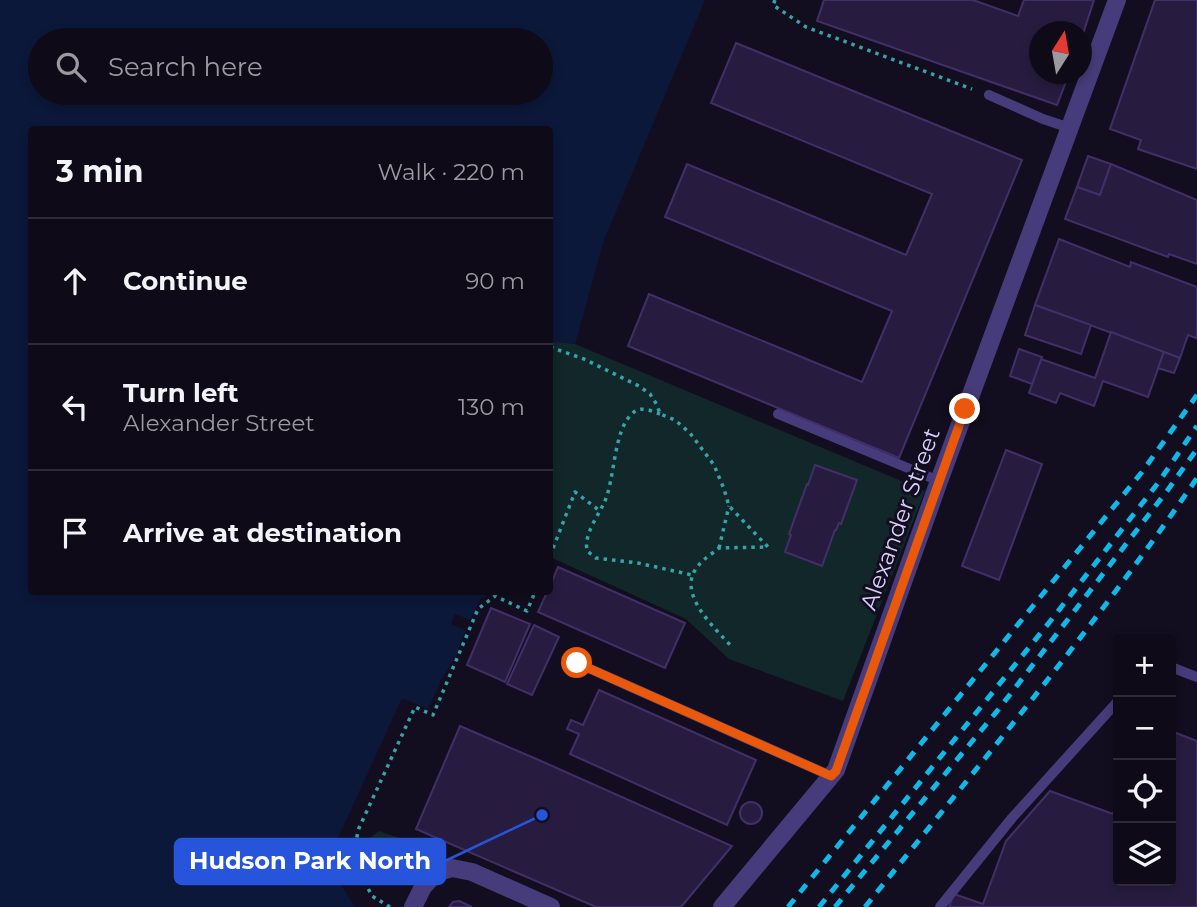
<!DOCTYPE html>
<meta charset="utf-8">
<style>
:root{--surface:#0e0a17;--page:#171320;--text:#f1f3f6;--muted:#9b9aa1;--line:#2e2b36}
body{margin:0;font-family:Montserrat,sans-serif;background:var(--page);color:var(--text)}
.controls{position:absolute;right:21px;bottom:21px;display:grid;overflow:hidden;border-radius:7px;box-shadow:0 4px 10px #0003}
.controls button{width:63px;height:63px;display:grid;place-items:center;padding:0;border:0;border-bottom:2px solid var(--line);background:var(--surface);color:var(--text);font:35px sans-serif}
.compass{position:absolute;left:1029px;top:21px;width:63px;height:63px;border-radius:50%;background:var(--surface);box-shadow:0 4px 10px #0003;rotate:11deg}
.stop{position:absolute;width:21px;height:21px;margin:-16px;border:5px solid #ea580c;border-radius:50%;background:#fff}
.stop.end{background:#ea580c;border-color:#fff;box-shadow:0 2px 7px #0008}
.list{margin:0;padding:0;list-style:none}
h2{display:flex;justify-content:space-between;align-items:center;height:91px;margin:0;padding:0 28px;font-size:30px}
h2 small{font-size:23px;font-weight:400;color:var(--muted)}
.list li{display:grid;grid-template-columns:46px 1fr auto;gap:21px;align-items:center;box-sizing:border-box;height:126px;padding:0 28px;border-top:2px solid var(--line)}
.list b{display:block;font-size:26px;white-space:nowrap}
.list p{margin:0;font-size:23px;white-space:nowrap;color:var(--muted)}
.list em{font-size:23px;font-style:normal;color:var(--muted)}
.icon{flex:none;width:38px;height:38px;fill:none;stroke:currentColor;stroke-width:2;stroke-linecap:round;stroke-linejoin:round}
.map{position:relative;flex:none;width:1197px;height:907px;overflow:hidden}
.search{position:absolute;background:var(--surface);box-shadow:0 4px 10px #0003;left:28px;top:28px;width:525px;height:77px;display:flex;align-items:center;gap:18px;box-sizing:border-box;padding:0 24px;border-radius:38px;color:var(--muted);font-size:26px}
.panel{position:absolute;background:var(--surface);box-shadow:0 4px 10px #0003;left:28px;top:126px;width:525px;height:469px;border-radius:7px}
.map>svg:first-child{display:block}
.green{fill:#122729}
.water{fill:#0c183a;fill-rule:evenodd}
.pier{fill:#130e1f}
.building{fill:#271c3f;stroke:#422f69;stroke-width:2}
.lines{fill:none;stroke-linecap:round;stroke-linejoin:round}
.path{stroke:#36a3aa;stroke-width:3.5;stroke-dasharray:3.5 5;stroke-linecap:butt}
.lane{stroke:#463c7b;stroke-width:10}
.street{stroke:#463c7b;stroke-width:18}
.rail{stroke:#10b8e8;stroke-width:5;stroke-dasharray:10 9;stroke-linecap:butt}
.route{stroke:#ea580c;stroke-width:9}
.labels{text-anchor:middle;stroke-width:6;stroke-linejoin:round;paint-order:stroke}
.street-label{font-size:23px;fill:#dad0fc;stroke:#130e1f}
.leader{fill:none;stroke:#2654da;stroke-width:2.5}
.callout-dot{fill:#2654da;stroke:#130e1f;stroke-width:2.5}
.callout{fill:#2654da;stroke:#2654da;stroke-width:2.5}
.callout-label{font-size:24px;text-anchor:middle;font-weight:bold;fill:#fff}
</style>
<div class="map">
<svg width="1197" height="907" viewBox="0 0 1197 907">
<rect width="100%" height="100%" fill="#130e1f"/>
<g class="green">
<polygon points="550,341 575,344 925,491 843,701 729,659 686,619 550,557 550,522 553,514 550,489"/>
<path d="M379,831L438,851L383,882C369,866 366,859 370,838Z"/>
</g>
<path class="water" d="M0,0H705L604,240L575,344L550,341V130H32V592H488L438,713L402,698L337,840L341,885L355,907H0ZM40,40H541V93H40Z"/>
<polygon class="pier" points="485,598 438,713 428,709 441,680 456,655 466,630 451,624 455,614 471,620 480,599"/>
<g class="building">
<polygon points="824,0 973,0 1018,16 1024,0 1094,0 1082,37 1082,32 1040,32 1040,74 1069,74 1057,105 817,21"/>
<polygon points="1155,0 1197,0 1197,169 1138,149 1141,140 1110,129"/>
<polygon points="736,43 1022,160 899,458 628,346 649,294 862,382 892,311 665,217 687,164 906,255 932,194 711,103"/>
<polygon points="1088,156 1111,164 1100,195 1077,187"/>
<polygon points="1111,164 1197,200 1197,264 1169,254 1168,257 1065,219 1077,187 1100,195"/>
<polygon points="1059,239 1130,267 1131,262 1197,287 1197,336 1196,338 1188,335 1180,358 1035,305"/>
<polygon points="1035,305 1091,325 1081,354 1025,335"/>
<polygon points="1111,332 1164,352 1148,397 1103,381 1094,406 1060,393 1056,403 1029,393 1041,359 1095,378"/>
<polygon points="1019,349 1042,357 1032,384 1010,376"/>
<polygon points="1164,352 1180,358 1174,373 1158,368"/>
<polygon points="1006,450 1042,464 999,580 962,566"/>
<polygon points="815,465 857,480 841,524 839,523 836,530 835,530 822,566 785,552 791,535 789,534 807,484 808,485"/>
<polygon points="558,567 685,623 665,668 538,612 547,592 550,592 550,586"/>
<polygon points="491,608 530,624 505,682 467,665"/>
<polygon points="534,625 559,637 532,695 507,684"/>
<polygon points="599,690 756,760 727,825 570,754 579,734 567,729 571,720 583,725"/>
<polygon points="460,726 541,761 732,846 681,907 596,907 416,829"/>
<polygon points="1171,731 1197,741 1197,907 949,907 954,894 983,904 1006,841 1050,791 1113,814 1118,798 1118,881 1171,881"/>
<circle cx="751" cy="813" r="11"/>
<polygon points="459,901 472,907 449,907 453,902"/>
</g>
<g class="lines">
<g class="path">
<polyline points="775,0 773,5 806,27 972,89"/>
<path d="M550,347L584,359L639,386L650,394L657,405L660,414L675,420L690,433L714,465L724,489L729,506L768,547L719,548C712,554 703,559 698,566C675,593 715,628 732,647"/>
<path d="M660,414C652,411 641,406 634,412C612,429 616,481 603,505C596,519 584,535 587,551L596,558L638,563L692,575"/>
<polyline points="719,548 729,506"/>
<polyline points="550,556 575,492 600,511"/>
<polyline points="390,907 372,896 352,857 359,828 415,707 433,715 478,609 495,596 527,611 535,592"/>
</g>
<g class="lane">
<polyline points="989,95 1043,119 1070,128"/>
<polyline points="778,414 939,481"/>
<polyline points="577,663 831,776"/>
<polyline points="1171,667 1197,677"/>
<polyline points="940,907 1012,818 1118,701"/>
</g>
<g class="street">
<polyline points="413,907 423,887 432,877 438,872 452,868 472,872 551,907"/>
<polyline points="722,907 836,770 939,481 1117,0"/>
</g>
<g class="rail">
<polyline points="788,907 1142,472 1197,395"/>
<polyline points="819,907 1052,619 1158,483 1197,426"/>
<polyline points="835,907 998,710 1167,491 1197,449"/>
<path d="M865,907C978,766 1095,627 1197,478"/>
</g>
</g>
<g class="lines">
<polyline class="route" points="577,663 831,776 836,771 965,409"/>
</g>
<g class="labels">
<g class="street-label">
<text transform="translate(900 519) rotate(-70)" y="8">Alexander Street</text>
</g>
</g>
<path class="leader" d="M542 815L445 861"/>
<circle class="callout-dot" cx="542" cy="815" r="7"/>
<rect class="callout" x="175" y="839" width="270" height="45" rx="7"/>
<g class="callout-label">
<text x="310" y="869">Hudson Park North</text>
</g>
</svg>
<div class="controls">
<button>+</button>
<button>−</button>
<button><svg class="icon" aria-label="locate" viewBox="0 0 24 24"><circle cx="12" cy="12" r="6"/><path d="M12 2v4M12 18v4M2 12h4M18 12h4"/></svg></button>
<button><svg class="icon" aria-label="layers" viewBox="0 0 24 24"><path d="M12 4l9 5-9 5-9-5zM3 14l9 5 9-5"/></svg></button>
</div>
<svg class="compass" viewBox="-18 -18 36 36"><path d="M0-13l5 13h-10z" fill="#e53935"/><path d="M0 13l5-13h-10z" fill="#9b9aa1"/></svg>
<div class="stop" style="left:577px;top:663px"></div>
<div class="stop end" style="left:965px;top:409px"></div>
<div class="search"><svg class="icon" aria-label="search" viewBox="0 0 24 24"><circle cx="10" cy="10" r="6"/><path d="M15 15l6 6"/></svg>Search here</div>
<section class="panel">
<h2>3 min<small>Walk · 220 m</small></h2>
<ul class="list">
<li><svg class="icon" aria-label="ahead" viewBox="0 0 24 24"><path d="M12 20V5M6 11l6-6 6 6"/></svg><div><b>Continue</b></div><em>90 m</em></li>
<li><svg class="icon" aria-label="left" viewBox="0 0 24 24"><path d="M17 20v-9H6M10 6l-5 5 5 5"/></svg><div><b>Turn left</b><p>Alexander Street</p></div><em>130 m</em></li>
<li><svg class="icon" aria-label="arrive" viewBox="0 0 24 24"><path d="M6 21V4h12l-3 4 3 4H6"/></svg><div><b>Arrive at destination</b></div></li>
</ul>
</section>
</div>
